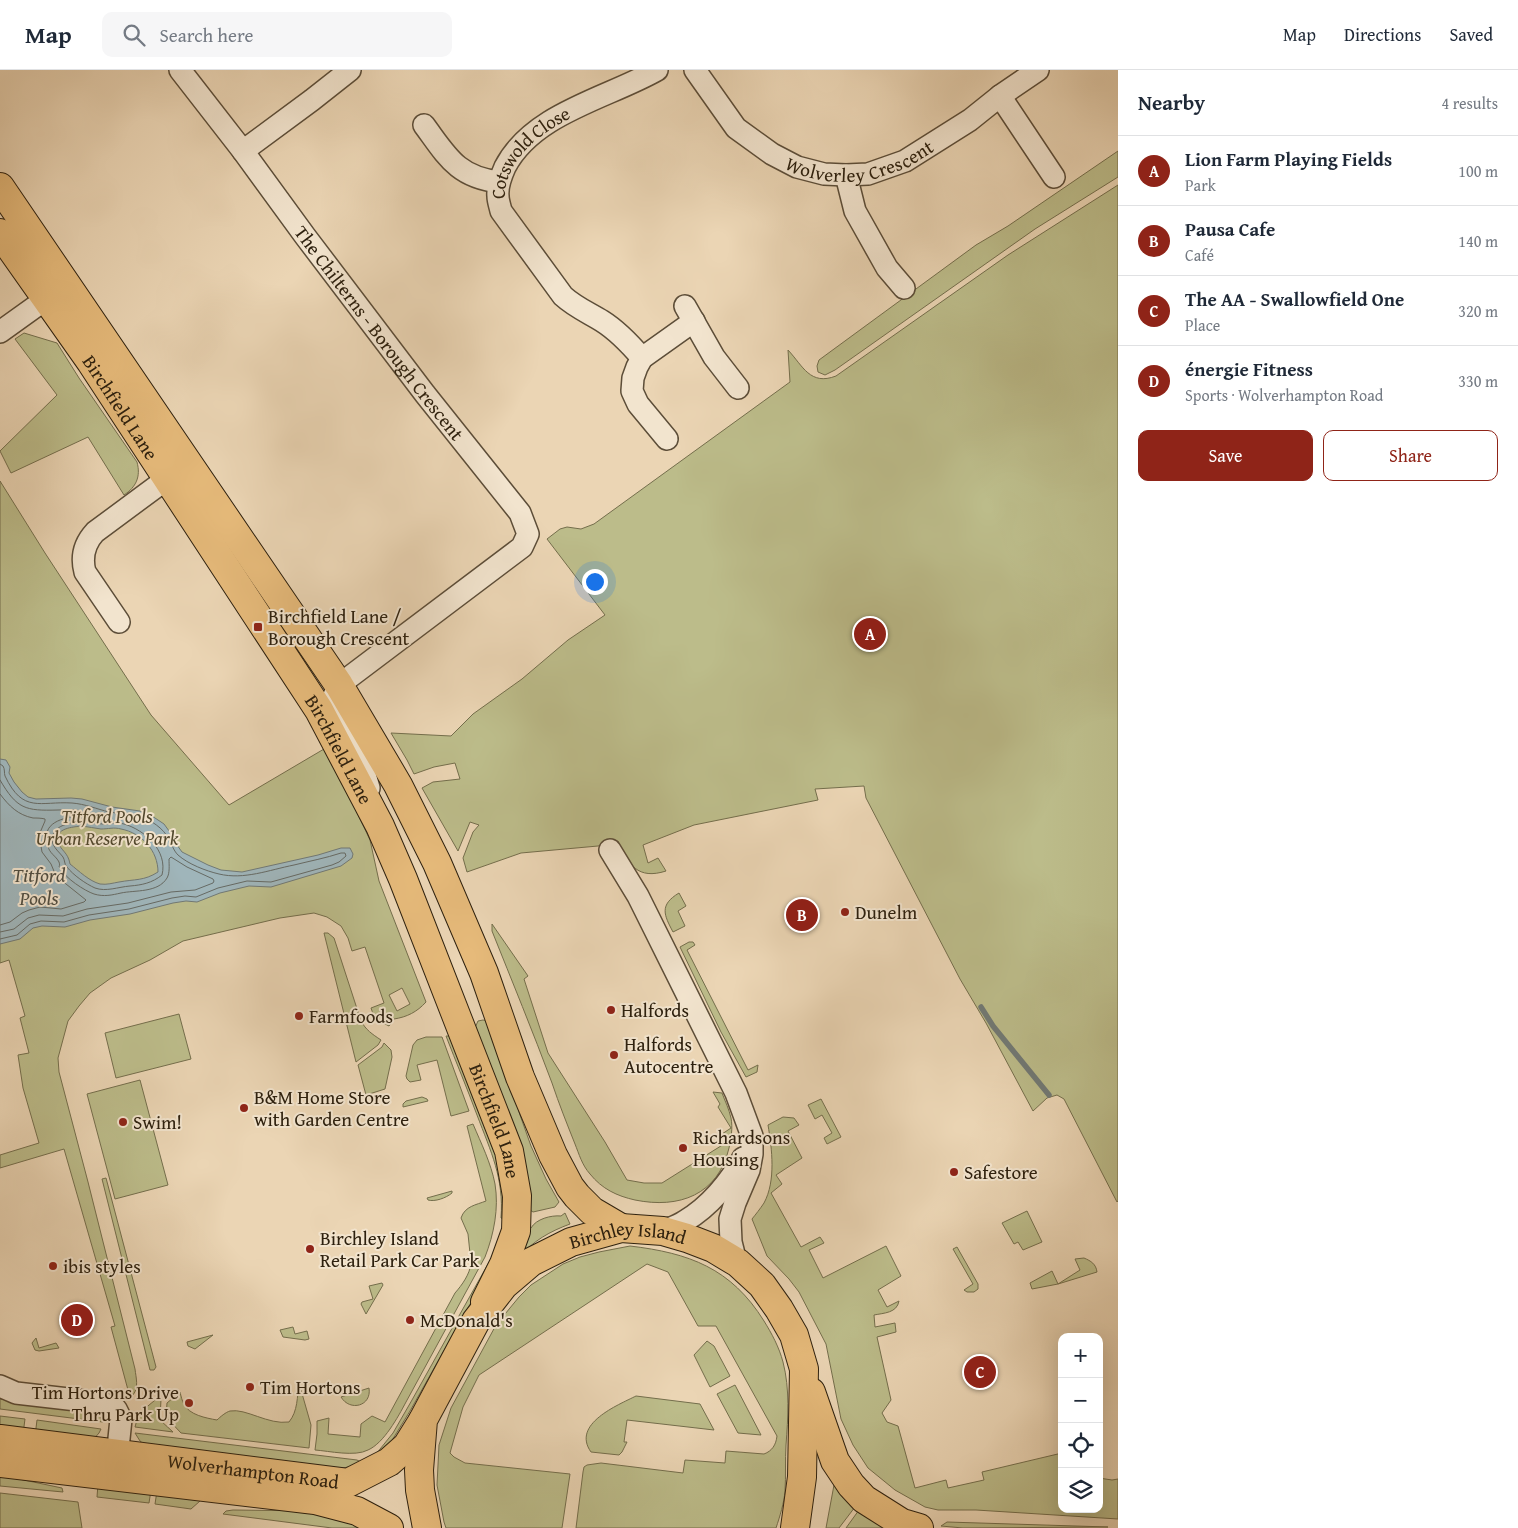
<!DOCTYPE html>
<meta charset="utf-8">
<style>
:root{--surface:#fff;--page:#f6f6f7;--text:#1f2937;--muted:#747a83;--line:#e0e1e3;--accent:#8f2418}
body{margin:0;font-family:"Gentium Book Plus",serif;background:var(--page);color:var(--text)}
.controls{position:absolute;right:15px;bottom:15px;display:grid;overflow:hidden;border-radius:10px;box-shadow:0 5px 20px #0002}
.controls button{width:45px;height:45px;display:grid;place-items:center;padding:0;border:0;border-bottom:1px solid var(--line);background:var(--surface);color:var(--text);font:25px sans-serif}
.you{position:absolute;left:594px;top:511px;width:18px;height:18px;margin:-12px;border:4px solid #fff;border-radius:50%;background:#1a73e8;box-shadow:0 0 0 8px #1a73e833}
.badge{display:grid;place-items:center;width:32px;height:32px;border-radius:50%;background:var(--accent);color:#fff;font-size:16px;font-weight:700}
.pin{position:absolute;translate:-50% -50%;border:2px solid #fff;box-shadow:0 1px 5px #0006}
.list{margin:0;padding:0;list-style:none}
h2{display:flex;justify-content:space-between;align-items:center;height:65px;margin:0;padding:0 20px;font-size:21px}
h2 small{font-size:16px;font-weight:400;color:var(--muted)}
.list li{display:grid;grid-template-columns:32px 1fr auto;gap:15px;align-items:center;box-sizing:border-box;height:70px;padding:0 20px;border-top:1px solid var(--line)}
.list b{display:block;font-size:19px;white-space:nowrap}
.list p{margin:0;font-size:16px;white-space:nowrap;color:var(--muted)}
.list em{font-size:16px;font-style:normal;color:var(--muted)}
.actions{display:flex;gap:10px;padding:15px 20px}
.actions a{flex:1;padding:11px 0;border:1px solid var(--accent);border-radius:10px;text-align:center;font-size:18px;color:var(--accent)}
.actions .main{background:var(--accent);color:#fff}
.icon{flex:none;width:28px;height:28px;fill:none;stroke:currentColor;stroke-width:2;stroke-linecap:round;stroke-linejoin:round}
.map{position:relative;flex:none;width:1118px;height:1458px;overflow:hidden}
header{display:flex;align-items:center;gap:30px;box-sizing:border-box;height:70px;padding:0 25px;background:var(--surface);border-bottom:1px solid var(--line)}
header strong{font-size:24px}
nav{display:flex;gap:28px;margin-inline-start:auto;font-size:18px}
.search{width:350px;height:45px;background:var(--page);display:flex;align-items:center;gap:12px;box-sizing:border-box;padding:0 18px;border-radius:10px;color:var(--muted);font-size:19px}
main{display:flex}
aside{flex:1;background:var(--surface)}
.map>svg:first-child{display:block}
.green{fill:#bcbc8a;stroke:#746e4c;fill-rule:evenodd}
.water{fill:#9fb5ba;stroke:#717975;fill-rule:evenodd}
.lines{fill:none;stroke-linecap:round;stroke-linejoin:round}
.shore{stroke:#666a64;stroke-width:1}
.stream{stroke:#717975;stroke-width:5.5}
.minor-casing{stroke:#5c4d38;stroke-width:24}
.major-casing{stroke:#2d200e;stroke-width:30}
.highway-casing{stroke:#2d200e;stroke-width:30}
.minor{stroke:#f2e4ce;stroke-width:21}
.major{stroke:#e6ba7a;stroke-width:28}
.highway{stroke:#e6ba7a;stroke-width:28}
.poi-dot{fill:#8f2418;stroke:#f2e4ce;stroke-width:2}
.labels{text-anchor:middle;stroke-width:4;stroke-linejoin:round;paint-order:stroke}
.street-label{font-size:19px;fill:#2d200e;stroke:#f2e4ce}
.poi-label{font-size:19px;fill:#2d200e;stroke:#f2e4ce;text-anchor:start}
.park-label{font-size:19px;font-style:italic;fill:#51472d;stroke:#f2e4ce}
.water-label{font-size:20px;font-style:italic;fill:#4f4d42;stroke:#f2e4ce}
</style>
<header>
<strong>Map</strong>
<div class="search"><svg class="icon" aria-label="search" viewBox="0 0 24 24"><circle cx="10" cy="10" r="6"/><path d="M15 15l6 6"/></svg>Search here</div>
<nav><a>Map</a><a>Directions</a><a>Saved</a></nav>
</header>
<main>
<div class="map">
<svg width="1118" height="1458" viewBox="0 0 1118 1458">
<rect width="100%" height="100%" fill="#ebd5b4"/>
<filter id="stains"><feTurbulence type="fractalNoise" baseFrequency=".004" numOctaves="4"/><feColorMatrix values="0 0 0 0 .2 0 0 0 0 .09 0 0 0 0 .02 0 0 0 .5 -.17"/></filter>
<radialGradient id="worn" r=".72"><stop offset=".6" stop-color="#630" stop-opacity="0"/><stop offset="1" stop-color="#630" stop-opacity=".3"/></radialGradient>
<g class="green">
<polygon points="1118,81 1118,107 1035,159 835,300 825,305 818,302 817,296 819,290 976,175 1008,156"/>
<path d="M1118,115V1131L1117,1132L1064,1029L1057,1025L1047,1028L1033,1041L986,953L960,909L866,728L864,716L815,719L818,730L694,755L643,775L648,793L658,788L666,801C638,810 628,795 618,771L598,776L521,783L467,802L463,788L473,762L479,755L470,752L458,781L422,718L433,712L460,709L455,693L434,697L414,704L407,690L391,663L451,666L473,644L522,609L568,570L605,545L547,469L560,459L567,457L581,459L594,454L790,312L788,280C803,296 810,316 836,306L1008,185Z"/>
<path d="M24,263L57,273L79,308L137,392C141,407 136,417 124,425L88,367L11,403L0,381L57,325L15,269Z"/>
<path d="M0,411L45,483L151,645L229,735L324,679L343,713L370,770L379,811L426,932C417,942 407,947 394,949L389,956C379,951 374,948 371,938L384,933L365,877L352,881L348,868L341,856L327,847L314,843L280,848L183,871L150,890L111,908L90,923L79,936L68,951L58,988L59,1002L88,1112L135,1299C136,1308 139,1317 133,1325L130,1326L126,1324V1322L128,1320L111,1257L115,1256L64,1079L0,1098V1085L39,1073L23,1018L18,985L29,983L20,948L25,946L9,890L0,893ZM402,918L410,934L397,941L389,925Z"/>
<path d="M679,823L686,836L678,841L685,856L673,862C664,845 659,835 679,823Z"/>
<path d="M492,854L528,906L524,909L548,983L605,1072L627,1110L644,1113H662L724,1074L719,1066L731,1058L718,1037L720,1034L713,1022L722,1023C725,1031 729,1039 731,1048C733,1058 731,1068 729,1078C718,1125 679,1139 635,1130C617,1126 602,1119 590,1104C582,1095 579,1084 575,1074C567,1054 559,1034 552,1013C533,962 512,911 492,861Z"/>
<path d="M324,863H328L334,868L361,951C366,960 372,964 381,970L378,975L356,992Z"/>
<polygon points="689,872 693,872 695,875 687,880 748,1000 758,995 757,1002 746,1007 721,962 680,877"/>
<polygon points="179,944 191,989 116,1008 105,963"/>
<polygon points="483,950 488,951 509,1008 520,1045 531,1076 546,1109 559,1132 555,1137 533,1142 527,1138 474,960 478,951"/>
<path d="M446,966H450L492,1071L503,1108L505,1149L501,1148C504,1108 491,1082 477,1045C467,1018 456,992 446,966Z"/>
<polygon points="426,967 442,967 469,1041 451,1046 437,990 417,995 421,1010 410,1012 407,1009 406,1006 413,975 417,970"/>
<polygon points="384,973 391,980 392,987 385,1019 366,1025 358,995 382,977"/>
<polygon points="140,1010 168,1115 115,1129 87,1024"/>
<polygon points="422,1027 427,1029 428,1031 403,1037 403,1034 406,1031"/>
<polygon points="821,1029 841,1067 827,1074 824,1068 832,1063 822,1045 815,1049 808,1035"/>
<path d="M783,1047L794,1048L799,1055L788,1061L802,1088L776,1105L782,1114L771,1123L801,1177L820,1167L824,1173L809,1180L823,1208L886,1176L901,1206L878,1220L887,1237L899,1231C897,1243 884,1243 874,1245L875,1257L895,1253L896,1262L877,1267L891,1330L882,1343L887,1352L898,1356L915,1418L946,1410L948,1418L984,1410L982,1402L1062,1383V1439H1099V1408L1112,1410L1118,1409V1449L976,1440H938L925,1437L895,1420L868,1398L853,1375L841,1349L826,1274L799,1222L789,1209L767,1186L752,1149C756,1144 760,1139 764,1133C776,1111 772,1079 768,1055Z"/>
<path d="M473,1054C481,1073 491,1093 495,1114C499,1138 494,1164 485,1187L406,1332C398,1347 384,1373 368,1380C355,1387 329,1381 315,1380L317,1364V1351L329,1348L328,1364L360,1367L361,1354L372,1346L385,1352L455,1223C462,1215 470,1204 471,1193L468,1164L461,1148C465,1136 476,1135 486,1131L467,1056Z"/>
<polygon points="106,1108 156,1297 154,1300 150,1300 102,1109"/>
<path d="M452,1121V1123C446,1128 435,1132 428,1130L427,1128Z"/>
<polygon points="1027,1141 1042,1172 1023,1180 1018,1172 1014,1174 1002,1153"/>
<path d="M565,1143L570,1154C551,1161 532,1171 519,1188L525,1158H531C536,1149 551,1145 561,1146Z"/>
<polygon points="503,1158 496,1188 410,1341 391,1372 376,1384 393,1363 412,1330 493,1185"/>
<path d="M630,1176C689,1183 731,1198 764,1251C772,1264 779,1277 783,1292C790,1319 788,1348 786,1375C785,1390 786,1406 785,1421C784,1433 780,1446 776,1458H576L583,1402L584,1397L587,1395L601,1393L683,1403L685,1390L725,1393L726,1381L764,1384C772,1381 776,1375 777,1366L716,1256H698L668,1202L647,1194L479,1305L463,1337L450,1383L454,1387L465,1393L570,1404L562,1458H446L444,1452L437,1415L439,1375L451,1338L496,1255L519,1227L531,1215L563,1194L580,1187L599,1182Z"/>
<polygon points="957,1177 978,1214 978,1219 974,1222 967,1222 964,1220 973,1214 953,1179"/>
<path d="M1084,1188C1091,1191 1096,1194 1097,1202L1058,1214L1032,1219L1030,1213L1052,1201L1058,1214L1080,1200L1075,1189Z"/>
<polygon points="382,1213 383,1215 366,1244 361,1234 362,1232 373,1229 369,1216"/>
<polygon points="293,1257 295,1264 307,1261 309,1269 305,1270 283,1267 280,1260"/>
<polygon points="213,1265 195,1279 188,1276 187,1272"/>
<polygon points="36,1268 39,1278 56,1273 59,1278 39,1281 35,1280 32,1273"/>
<polygon points="707,1271 714,1276 730,1306 710,1317 694,1285"/>
<path d="M299,1313L311,1355L309,1378L181,1363L166,1347L167,1333L180,1322C181,1326 182,1331 184,1334C189,1345 206,1348 217,1350C220,1347 226,1342 230,1341C246,1338 268,1355 289,1352C298,1341 297,1327 299,1313Z"/>
<polygon points="735,1315 761,1365 738,1363 717,1324"/>
<path d="M369,1318C372,1336 350,1342 341,1327Z"/>
<path d="M636,1326L700,1334L714,1360L627,1350L624,1372H627L622,1382L619,1385L591,1382C571,1354 618,1335 636,1326Z"/>
<path d="M159,1327L161,1329L160,1350L173,1362L135,1357C138,1342 148,1336 159,1327Z"/>
<polygon points="0,1329 93,1341 99,1345 103,1352 0,1339"/>
<polygon points="0,1346 25,1349 23,1364 0,1362"/>
<polygon points="37,1350 101,1359 99,1363 92,1371 35,1366"/>
<polygon points="135,1363 357,1390 361,1392 356,1395 335,1400 150,1379 140,1371"/>
<polygon points="0,1405 62,1418 63,1422 0,1416"/>
<polygon points="98,1414 151,1420 149,1433 97,1427"/>
<polygon points="834,1415 855,1437 839,1458 826,1458"/>
<polygon points="157,1421 198,1427 200,1431 191,1439 155,1434"/>
<polygon points="0,1423 78,1432 82,1458 0,1458"/>
<polygon points="233,1440 317,1441 372,1458 332,1458 223,1444 226,1441"/>
<polygon points="859,1440 887,1458 846,1458"/>
<polygon points="947,1452 1108,1457 963,1458 941,1456"/>
</g>
<path class="water" d="M0,689L6,690L10,697L9,703L14,712L22,722L28,727L36,729L71,728L82,729L112,737L140,741L152,746L164,754L172,765L177,775L182,782L208,795L221,800L242,802L318,785L341,778H350L353,784L352,788L341,796L271,817L249,816L220,823L197,832L186,831L173,833L130,844L90,850L65,857L42,856L33,858L20,869L0,874ZM82,756C88,757 95,758 101,759C108,759 114,757 121,759C142,763 158,781 158,802C144,811 135,809 119,812C113,813 107,815 100,814C89,811 79,801 70,794C68,782 61,781 58,772C54,758 73,757 82,756Z"/>
<g class="lines">
<g class="shore">
<path d="M0,694L3,696C5,699 4,703 5,706C23,744 40,731 72,733C85,734 97,739 109,742C119,744 130,743 139,746C151,750 163,758 169,769C172,774 173,780 178,785C188,794 206,801 219,804C244,810 269,800 294,795C310,791 326,788 341,783H345L346,786L339,792L332,795L271,812L247,811L218,818L196,827L185,826L172,828L129,839L89,845L64,852L41,851L30,854L17,865L0,869"/>
<path d="M0,710C17,739 25,741 58,740C66,740 74,739 81,741V745C63,748 40,752 48,776C49,783 56,786 59,792C61,798 57,794 61,799C65,808 85,821 94,824C104,827 112,825 121,823C135,820 158,823 167,808C170,803 169,795 169,789L171,787L187,797L213,809L214,811L213,813L195,820L171,822L128,833L87,839L63,846L39,845L28,848L14,859L0,862"/>
<path d="M0,724C9,736 18,745 33,748C37,748 41,748 45,749V751L39,765L42,782L51,794L56,806L86,830L84,832L61,839L40,837L29,840L22,843L10,852L0,855"/>
<path d="M81,751C89,752 97,754 104,754C111,754 117,752 124,754C145,760 168,781 162,805C152,813 142,815 130,816C118,817 106,822 95,818C86,814 73,805 67,797C64,794 65,790 63,787C60,783 55,779 53,774C48,756 69,753 81,751Z"/>
</g>
<polyline class="stream" points="981,937 993,956 1049,1025"/>
<defs>
<g id="minor">
<path id="s1" d="M180,0L243,81L305,166L425,324L520,443L528,464L522,477L339,615L331,632L361,691L369,718"/>
<path id="s2" d="M695,0L736,58L772,84L797,97L824,104L846,105L868,104L905,91L970,50L1000,26L1038,0"/>
<polyline points="1000,26 1054,107"/>
<path d="M424,55C447,86 457,107 499,112"/>
<polyline points="243,81 312,30 350,0"/>
<polyline points="846,105 855,141 887,198 904,218"/>
<polyline points="685,236 714,287 738,318"/>
<polyline points="0,262 46,229"/>
<path id="s3" d="M642,288C630,274 618,261 602,251C589,243 575,237 563,226L501,141C500,136 498,131 498,126C497,116 501,106 505,97C533,43 608,28 657,0"/>
<polyline points="667,369 638,334 632,321 633,308 637,297 642,288 694,251"/>
<path d="M119,552L85,502C81,487 84,474 95,462L168,408"/>
<polyline points="610,780 638,826 736,1023 752,1066 752,1084 749,1100 735,1133 730,1149 731,1172 734,1184 738,1193"/>
<path d="M663,1161C670,1158 678,1156 685,1151C709,1137 730,1112 743,1088"/>
<polyline points="0,1316 16,1323 103,1333 116,1339 121,1349 116,1398"/>
</g>
<g id="major">
<polyline points="0,117 339,615 398,715 437,793 484,903 520,1007 553,1085 570,1117 577,1126 592,1141 621,1158"/>
<path id="s4" d="M0,163L91,292L319,640L380,756L403,809L509,1081L517,1126L516,1161L504,1194L485,1232"/>
</g>
<g id="highway">
<polyline points="811,1322 835,1391 851,1415 864,1429 902,1453 919,1458"/>
<path id="s5" d="M0,1369L348,1413L389,1392L407,1376L422,1352"/>
<polyline points="0,1393 315,1430 357,1441 389,1458"/>
<path id="s6" d="M427,1458L420,1420L419,1400L423,1350L476,1251L504,1215L531,1192L571,1172L621,1158L663,1161L687,1168L713,1178L738,1193L762,1215L779,1239L794,1265L804,1299L802,1407L795,1458"/>
</g>
</defs>
<use href="#minor" class="minor-casing"/>
<use href="#major" class="major-casing"/>
<use href="#highway" class="highway-casing"/>
<use href="#minor" class="minor"/>
<use href="#major" class="major"/>
<use href="#highway" class="highway"/>
</g>
<g class="poi-dot">
<rect x="253" y="552" width="10" height="10" rx="2.5"/>
<circle cx="845" cy="842" r="5"/>
<circle cx="611" cy="940" r="5"/>
<circle cx="299" cy="946" r="5"/>
<circle cx="614" cy="985" r="5"/>
<circle cx="244" cy="1038" r="5"/>
<circle cx="123" cy="1052" r="5"/>
<circle cx="683" cy="1078" r="5"/>
<circle cx="954" cy="1102" r="5"/>
<circle cx="310" cy="1179" r="5"/>
<circle cx="53" cy="1196" r="5"/>
<circle cx="410" cy="1250" r="5"/>
<circle cx="250" cy="1317" r="5"/>
<circle cx="189" cy="1333" r="5"/>
</g>
<g class="labels">
<g class="street-label">
<text dy="7" stroke="none"><textPath href="#s2" startOffset="209">Wolverley Crescent</textPath></text>
<text dy="7" stroke="none"><textPath href="#s3" startOffset="278">Cotswold Close</textPath></text>
<text dy="7" stroke="none"><textPath href="#s1" startOffset="330">The Chilterns - Borough Crescent</textPath></text>
<text dy="7" stroke="none"><textPath href="#s4" startOffset="212">Birchfield Lane</textPath></text>
<text dy="7" stroke="none"><textPath href="#s4" startOffset="618">Birchfield Lane</textPath></text>
<text dy="7" stroke="none"><textPath href="#s4" startOffset="1022">Birchfield Lane</textPath></text>
<text dy="7" stroke="none"><textPath href="#s6" startOffset="405">Birchley Island</textPath></text>
<text dy="7" stroke="none"><textPath href="#s5" startOffset="255">Wolverhampton Road</textPath></text>
</g>
<g class="poi-label">
<text x="268" y="553">Birchfield Lane /<tspan x="268" dy="22">Borough Crescent</tspan></text>
<text x="855" y="849">Dunelm</text>
<text x="621" y="947">Halfords</text>
<text x="309" y="953">Farmfoods</text>
<text x="624" y="981">Halfords<tspan x="624" dy="22">Autocentre</tspan></text>
<text x="254" y="1034">B&amp;M Home Store<tspan x="254" dy="22">with Garden Centre</tspan></text>
<text x="133" y="1059">Swim!</text>
<text x="693" y="1074">Richardsons<tspan x="693" dy="22">Housing</tspan></text>
<text x="964" y="1109">Safestore</text>
<text x="320" y="1175">Birchley Island<tspan x="320" dy="22">Retail Park Car Park</tspan></text>
<text x="63" y="1203">ibis styles</text>
<text x="420" y="1257">McDonald's</text>
<text x="260" y="1324">Tim Hortons</text>
<text x="179" y="1329" text-anchor="end">Tim Hortons Drive<tspan x="179" dy="22">Thru Park Up</tspan></text>
</g>
<g class="park-label">
<text x="107" y="753">Titford Pools<tspan x="107" dy="22">Urban Reserve Park</tspan></text>
</g>
<g class="water-label">
<text x="39" y="812">Titford<tspan x="39" dy="23">Pools</tspan></text>
</g>
</g>
<rect width="100%" height="100%" filter="url(#stains)"/>
<rect width="100%" height="100%" fill="url(#worn)"/>
</svg>
<div class="controls">
<button>+</button>
<button>−</button>
<button><svg class="icon" aria-label="locate" viewBox="0 0 24 24"><circle cx="12" cy="12" r="6"/><path d="M12 2v4M12 18v4M2 12h4M18 12h4"/></svg></button>
<button><svg class="icon" aria-label="layers" viewBox="0 0 24 24"><path d="M12 4l9 5-9 5-9-5zM3 14l9 5 9-5"/></svg></button>
</div>
<div class="you"></div>
<div class="pin badge" style="left:870px;top:564px">A</div>
<div class="pin badge" style="left:802px;top:845px">B</div>
<div class="pin badge" style="left:980px;top:1302px">C</div>
<div class="pin badge" style="left:77px;top:1250px">D</div>
</div>
<aside>
<h2>Nearby<small>4 results</small></h2>
<ul class="list">
<li><span class="badge">A</span><div><b>Lion Farm Playing Fields</b><p>Park</p></div><em>100 m</em></li>
<li><span class="badge">B</span><div><b>Pausa Cafe</b><p>Café</p></div><em>140 m</em></li>
<li><span class="badge">C</span><div><b>The AA - Swallowfield One</b><p>Place</p></div><em>320 m</em></li>
<li><span class="badge">D</span><div><b>énergie Fitness</b><p>Sports · Wolverhampton Road</p></div><em>330 m</em></li>
</ul>
<div class="actions"><a class="main">Save</a><a>Share</a></div>
</aside>
</main>
